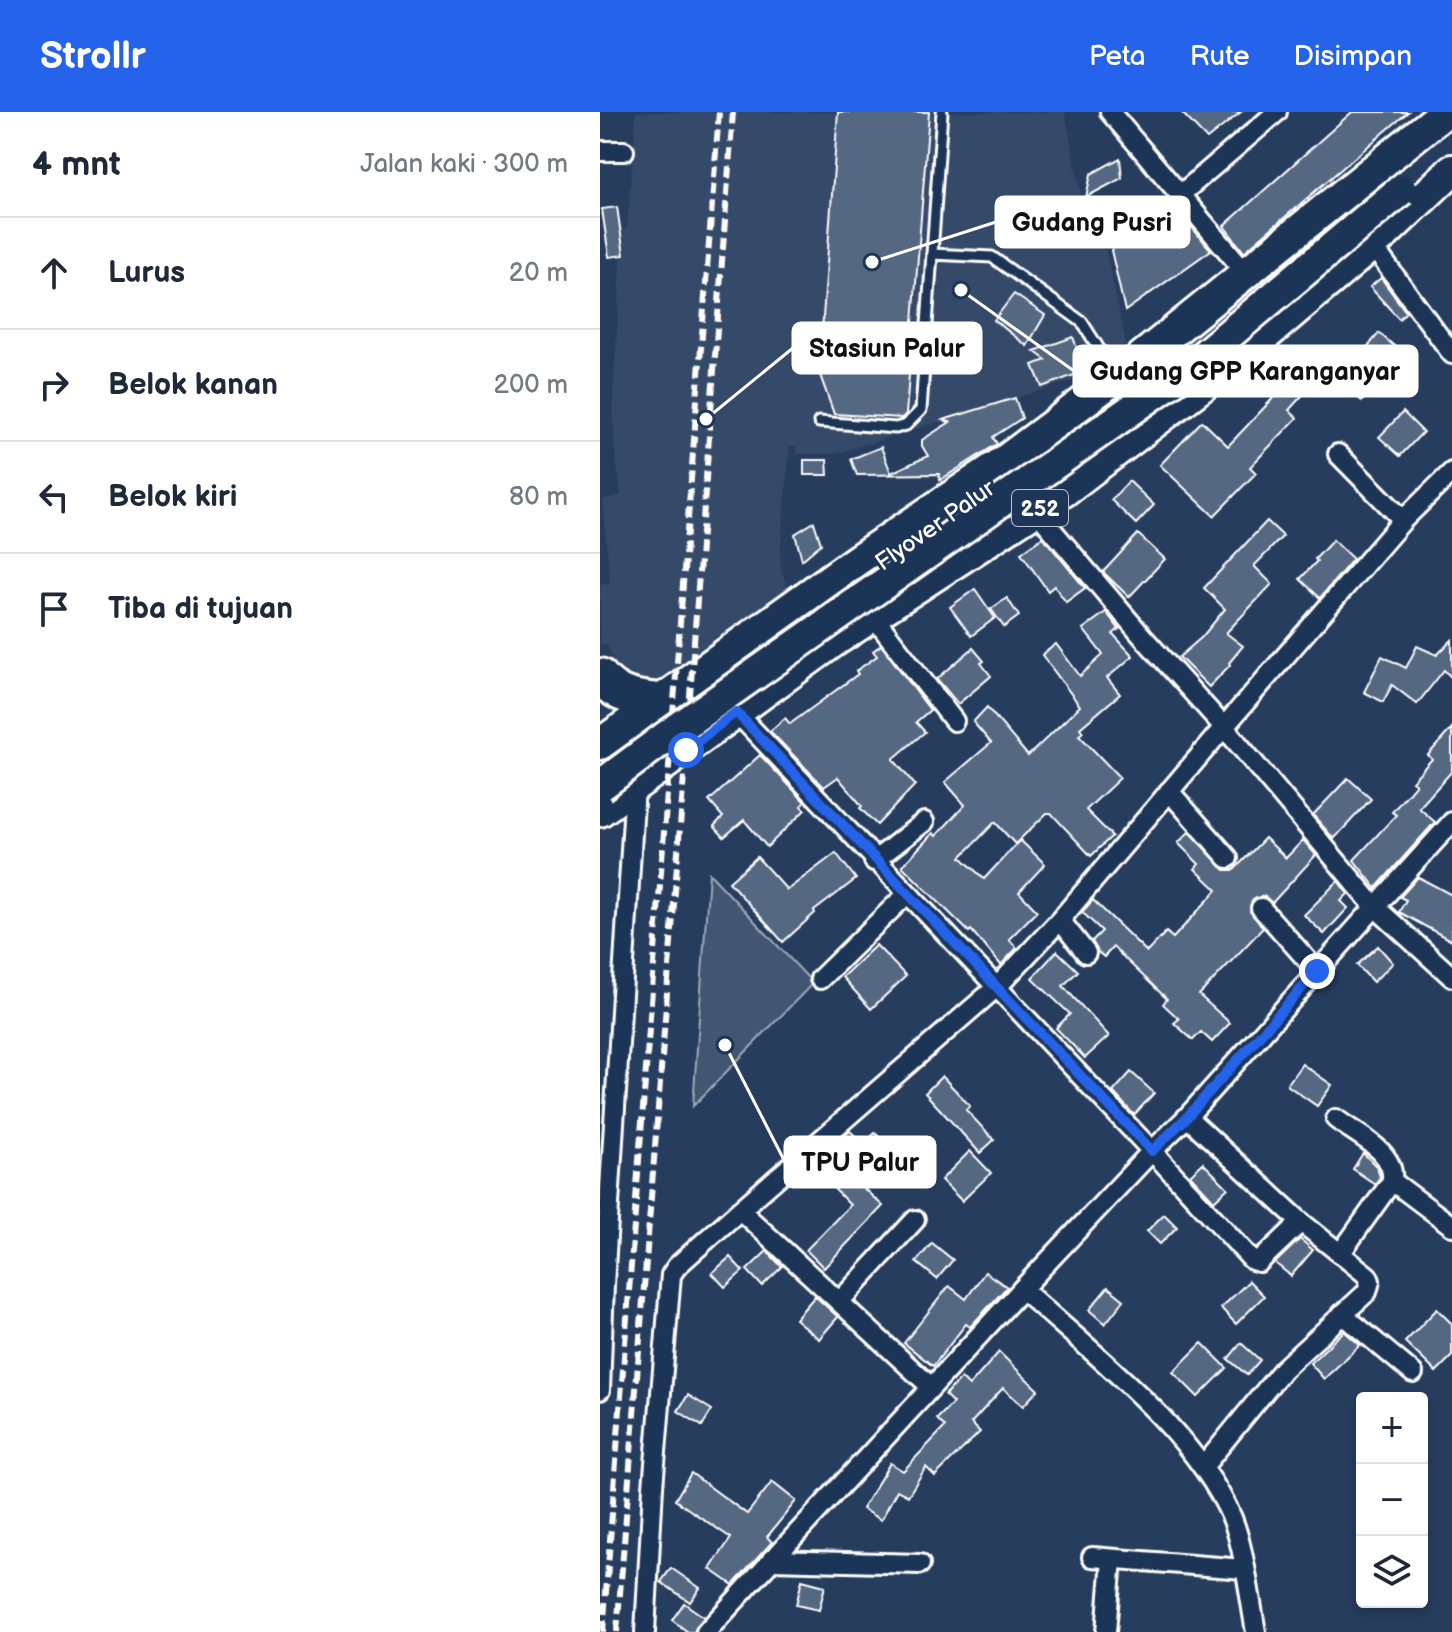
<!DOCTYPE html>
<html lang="id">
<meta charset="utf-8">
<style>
:root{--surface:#fff;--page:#f6f6f7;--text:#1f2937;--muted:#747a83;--line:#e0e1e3;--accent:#2563eb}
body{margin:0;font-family:"Balsamiq Sans",sans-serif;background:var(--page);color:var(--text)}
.controls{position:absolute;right:24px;bottom:24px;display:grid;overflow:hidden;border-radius:8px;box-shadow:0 4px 12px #0003}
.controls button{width:72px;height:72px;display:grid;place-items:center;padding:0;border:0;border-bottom:2px solid var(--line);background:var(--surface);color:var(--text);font:40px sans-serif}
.stop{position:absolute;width:24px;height:24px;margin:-18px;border:6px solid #2563eb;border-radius:50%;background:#fff}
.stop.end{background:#2563eb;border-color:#fff;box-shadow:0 2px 8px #0008}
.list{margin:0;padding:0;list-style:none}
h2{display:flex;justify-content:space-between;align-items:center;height:104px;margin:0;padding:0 32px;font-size:34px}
h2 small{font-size:26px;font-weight:400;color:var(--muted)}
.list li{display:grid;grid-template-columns:52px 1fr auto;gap:24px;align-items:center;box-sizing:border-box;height:112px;padding:0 32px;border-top:2px solid var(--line)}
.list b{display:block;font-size:30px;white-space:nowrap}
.list em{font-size:26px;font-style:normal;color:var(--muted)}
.icon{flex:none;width:44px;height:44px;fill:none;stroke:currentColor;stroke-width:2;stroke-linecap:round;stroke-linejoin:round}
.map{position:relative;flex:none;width:852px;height:1520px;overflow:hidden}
header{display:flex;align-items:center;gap:48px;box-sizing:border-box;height:112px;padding:0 40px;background:var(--accent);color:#fff}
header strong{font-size:38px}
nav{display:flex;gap:44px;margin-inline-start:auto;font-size:28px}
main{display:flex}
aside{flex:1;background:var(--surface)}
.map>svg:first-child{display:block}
.built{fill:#344a68}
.green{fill:#425672;stroke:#a0aab8;stroke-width:2}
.building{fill:#556781;stroke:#fff;stroke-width:2}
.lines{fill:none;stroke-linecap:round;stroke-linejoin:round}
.lane-casing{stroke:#fff;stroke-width:15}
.street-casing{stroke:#fff;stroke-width:24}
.primary-casing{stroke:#fff;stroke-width:36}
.highway-casing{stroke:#fff;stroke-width:40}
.lane{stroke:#1d3557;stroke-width:9}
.street{stroke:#1d3557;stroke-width:18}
.primary{stroke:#1d3557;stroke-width:30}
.highway{stroke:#1d3557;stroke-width:34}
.rail{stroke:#fff;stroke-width:6;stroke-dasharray:12 6;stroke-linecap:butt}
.primary-bridge-casing{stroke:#fff;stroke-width:36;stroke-linecap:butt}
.primary-bridge{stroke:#1d3557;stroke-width:30}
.route{stroke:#2563eb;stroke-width:10}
.labels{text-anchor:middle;stroke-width:6;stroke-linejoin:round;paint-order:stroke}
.shield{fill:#1d3557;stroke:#bbc2cd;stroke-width:2}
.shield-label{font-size:22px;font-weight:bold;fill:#fff}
.street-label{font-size:24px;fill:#fff;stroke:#1d3557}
.leader{fill:none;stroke:#fff;stroke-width:3}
.callout-dot{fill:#fff;stroke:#1d3557;stroke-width:3}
.callout{fill:#fff;stroke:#fff;stroke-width:3}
.callout-label{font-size:26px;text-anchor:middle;font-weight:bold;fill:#111}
</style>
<header>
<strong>Strollr</strong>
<nav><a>Peta</a><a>Rute</a><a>Disimpan</a></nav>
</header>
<main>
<aside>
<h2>4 mnt<small>Jalan kaki · 300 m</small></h2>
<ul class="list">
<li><svg class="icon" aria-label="ahead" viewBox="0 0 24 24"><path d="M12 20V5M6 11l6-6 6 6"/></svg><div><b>Lurus</b></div><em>20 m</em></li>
<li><svg class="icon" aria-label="right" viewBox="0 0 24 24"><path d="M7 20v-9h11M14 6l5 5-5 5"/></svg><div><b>Belok kanan</b></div><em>200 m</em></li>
<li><svg class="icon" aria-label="left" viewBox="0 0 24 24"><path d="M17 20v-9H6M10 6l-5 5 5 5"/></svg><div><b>Belok kiri</b></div><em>80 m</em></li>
<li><svg class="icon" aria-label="arrive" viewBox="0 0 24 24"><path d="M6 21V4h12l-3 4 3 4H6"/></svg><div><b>Tiba di tujuan</b></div></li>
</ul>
</aside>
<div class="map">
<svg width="852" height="1520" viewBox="0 0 852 1520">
<rect width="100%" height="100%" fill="#263d5e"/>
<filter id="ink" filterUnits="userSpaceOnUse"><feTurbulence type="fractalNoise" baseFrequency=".0125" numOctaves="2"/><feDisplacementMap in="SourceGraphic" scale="16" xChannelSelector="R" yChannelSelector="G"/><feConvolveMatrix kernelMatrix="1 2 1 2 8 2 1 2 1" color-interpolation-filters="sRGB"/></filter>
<g filter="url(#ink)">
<polygon class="built" points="36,0 465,0 488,116 506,139 527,236 491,263 235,342 196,342 196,334 190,334 180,445 182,461 188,476 68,568 59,571 33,568 17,560 7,532 0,533 0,472 10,470 2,388 21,383 14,333 13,280 23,117 27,116"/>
<polygon class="green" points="109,761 213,871 93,994"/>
<g class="building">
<polygon points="238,0 329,0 306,302 302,306 234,302 219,260"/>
<polygon points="581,0 641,0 607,27"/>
<polygon points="752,0 808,0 644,140 624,114"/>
<polygon points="520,46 522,66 486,85 491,62"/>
<polygon points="568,87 611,138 525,199 511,138"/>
<polygon points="17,95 24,143 9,145 2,97"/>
<polygon points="781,166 806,200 799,207 770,175"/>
<polygon points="414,182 445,203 427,234 394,208"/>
<polygon points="779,221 806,244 785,269 781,266 762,289 739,270"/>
<polygon points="473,225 485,259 442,275 433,253 446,248 434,239"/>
<polygon points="688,252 711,274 689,298 697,306 650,355 656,361 614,404 560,353 602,309 628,334 678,281 669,273"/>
<polygon points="415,286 422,306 393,325 397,332 340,368 339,362 257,363 251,347 281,335 291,361 328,344 322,334 322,328 350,310 343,308"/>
<polygon points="803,300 823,320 800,344 779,325"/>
<polygon points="204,348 227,348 228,363 204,363"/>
<polygon points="529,369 554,393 536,412 511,388"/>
<polygon points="667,409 683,424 654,454 672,472 626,521 643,534 629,551 630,553 609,575 579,545 602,525 625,497 604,476"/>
<polygon points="214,410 221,432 202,448 195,422"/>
<polygon points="538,422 565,447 529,485 503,460"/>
<polygon points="443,425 485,476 466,490 454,474 448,479 421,441"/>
<polygon points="733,428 753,447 720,486 700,467 717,449 715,447"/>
<polygon points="375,477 395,506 371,524 350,495"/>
<polygon points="407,486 419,504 404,515 391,497"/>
<polygon points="506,500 519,517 513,522 533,544 507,566 520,582 480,616 483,620 479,623 520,666 486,698 512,724 491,744 451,701 447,701 415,732 395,710 361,745 384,767 420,728 445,752 419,780 437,799 409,827 417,836 401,853 371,818 369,820 302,754 333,721 336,724 365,693 345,670 391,631 373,610 387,595 428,644 480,594 442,543 456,532 480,564 503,543 483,517"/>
<polygon points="852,528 852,566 844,558 817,592 792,573 783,590 764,580 782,544 806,556 817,534 837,543"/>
<polygon points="281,533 330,598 316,610 325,620 293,647 315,673 277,713 260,696 262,694 238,665 224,675 170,619 185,606 190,612 258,562 256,559 277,544 273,539"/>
<polygon points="373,536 384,549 381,551 391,564 358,592 337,567"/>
<polygon points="852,616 852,659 819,696 835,710 776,776 754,748 796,703 792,700 816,672 812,669 832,647 828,643"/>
<polygon points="160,643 205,690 201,694 205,698 167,735 144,708 124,725 114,714 123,705 109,689"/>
<polygon points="748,666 771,687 734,727 713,703"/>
<polygon points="589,720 625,758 634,758 665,726 686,746 703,728 716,743 672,791 664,784 653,788 650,799 663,816 599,883 630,911 612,930 601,920 593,928 574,911 579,907 563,892 567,887 513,835 504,845 498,840 492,829 502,819 482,800 493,788 547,840 566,820 573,826 617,778 595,757 599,752 578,731"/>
<polygon points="236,741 256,767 214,799 215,801 183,830 129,770 157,745 187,778"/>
<polygon points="818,765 852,783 852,829 799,800 806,788 800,785"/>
<polygon points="738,769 748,782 741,789 748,796 724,822 704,803"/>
<polygon points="276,833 306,864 271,897 242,865"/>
<polygon points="778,834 793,851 773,870 757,853"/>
<polygon points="457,839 478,859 463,874 509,924 485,946 456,916 470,902 432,866"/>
<polygon points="702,952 732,973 717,994 687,973"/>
<polygon points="531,960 554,981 534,1003 513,980"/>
<polygon points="342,964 370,994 366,998 394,1028 380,1041 325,981"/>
<polygon points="250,1019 264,1032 275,1021 295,1040 262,1075 283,1094 224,1156 206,1138 250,1093 217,1059 240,1036 235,1032"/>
<polygon points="370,1039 391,1061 362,1089 341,1068"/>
<polygon points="763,1041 777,1055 780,1065 775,1072 753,1057"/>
<polygon points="603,1051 628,1076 614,1089 590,1063"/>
<polygon points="564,1102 577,1115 560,1132 547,1119"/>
<polygon points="700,1127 713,1138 691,1164 675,1151"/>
<polygon points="332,1131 353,1148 337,1167 316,1150"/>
<polygon points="167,1139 182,1155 162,1174 147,1158"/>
<polygon points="130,1145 143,1159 125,1175 112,1161"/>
<polygon points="385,1160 407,1175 370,1215 366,1212 333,1254 304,1231 349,1174 366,1187"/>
<polygon points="649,1169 664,1184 636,1212 621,1196"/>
<polygon points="508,1175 524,1188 505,1212 489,1198"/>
<polygon points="215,1184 238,1205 219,1227 195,1207"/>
<polygon points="837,1197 852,1212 852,1244 836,1260 805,1230"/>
<polygon points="744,1219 760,1233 724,1267 710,1251"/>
<polygon points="602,1231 627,1256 598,1285 573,1260"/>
<polygon points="641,1231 660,1248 647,1263 628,1247"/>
<polygon points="399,1240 438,1278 423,1294 403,1276 371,1311 380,1320 335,1364 326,1355 308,1384 297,1378 281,1408 262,1397 290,1351 303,1359 345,1315 337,1307 353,1291 345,1283 361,1266 369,1274"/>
<polygon points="88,1283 112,1298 102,1314 78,1299"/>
<polygon points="91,1361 147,1402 172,1370 196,1389 167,1425 172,1430 133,1473 110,1457 131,1426 75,1388"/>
<polygon points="71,1456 100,1476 90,1490 61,1470"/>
<polygon points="202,1468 225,1474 219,1498 196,1493"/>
<polygon points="84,1491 104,1505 94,1520 88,1520 72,1508"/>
</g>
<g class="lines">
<defs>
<g id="lane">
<polyline points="332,142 392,145 482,210 515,262"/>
<polyline points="219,310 296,316 306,313 321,298 342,0"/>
</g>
<g id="street">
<polyline points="510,0 647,162"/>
<polyline points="0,39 24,39"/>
<polyline points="581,82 677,0"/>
<polyline points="772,133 852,242"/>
<polyline points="738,342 803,408"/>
<polyline points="436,399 542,524 624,615 803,408 852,360"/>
<polyline points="273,504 354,609"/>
<polyline points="569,679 628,746"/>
<polyline points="852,710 775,795 852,865"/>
<polyline points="274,749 324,710"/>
<polyline points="661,796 717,859"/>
<polyline points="460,808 486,841"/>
<polyline points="220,867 307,782"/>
<polyline points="587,1005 701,1110 768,1164 770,1169 767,1180 683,1257 603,1355"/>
<path d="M736,1007C757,1023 796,1039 792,1069L740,1142"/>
<polyline points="792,1069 852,1114"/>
<path d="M422,1177C492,1241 594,1318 632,1406C644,1435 650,1488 656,1520"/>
<polyline points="239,1190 315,1108"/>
<polyline points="742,1202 813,1261"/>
<polyline points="331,1275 140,1098 398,874 460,808 624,615 775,795 587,1005 552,1039 652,1148 659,1150 701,1110"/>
<polyline points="0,1278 4,1173 35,674"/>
<polyline points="492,1445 644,1457"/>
<polyline points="172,1448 320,1452"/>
<polyline points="45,1520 53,1375 71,1163 77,1154 140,1098"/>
<polyline points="106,1520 422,1177 552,1039 136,600"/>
<polyline points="506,1520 512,1447"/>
</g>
<g id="primary">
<polyline points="0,632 257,448 403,350 517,265 845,0"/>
<polyline points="0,699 233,530 464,379 639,246 786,121 852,58"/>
</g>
<path id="highway" d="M0,564C15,584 36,587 60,589"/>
</defs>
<use href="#lane" class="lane-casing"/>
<use href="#street" class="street-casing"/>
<use href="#primary" class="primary-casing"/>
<use href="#highway" class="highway-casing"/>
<use href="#lane" class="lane"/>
<use href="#street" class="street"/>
<use href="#primary" class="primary"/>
<use href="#highway" class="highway"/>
<g class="rail">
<polyline points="3,1520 119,0"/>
<polyline points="17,1520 86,638 133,0"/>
</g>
<defs>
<polyline id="primary-bridge" points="0,674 67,624 578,265 801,78"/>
</defs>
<use href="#primary-bridge" class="primary-bridge-casing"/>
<use href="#primary-bridge" class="primary-bridge"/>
</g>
</g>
<g class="lines" filter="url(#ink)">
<polyline class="route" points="86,638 136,600 552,1039 587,1005 717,859"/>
</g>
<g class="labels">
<rect class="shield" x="412" y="378" width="56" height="36" rx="6"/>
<g class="shield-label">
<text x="440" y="404">252</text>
</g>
<g class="street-label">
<text transform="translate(335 413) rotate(-35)" y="8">Flyover Palur</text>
</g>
</g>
<path class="leader" d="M272 150L396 110M106 307L193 236M361 178L474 259M125 933L185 1050"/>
<g class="callout-dot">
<circle cx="272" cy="150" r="8"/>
<circle cx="106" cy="307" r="8"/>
<circle cx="361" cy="178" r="8"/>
<circle cx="125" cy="933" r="8"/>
</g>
<g class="callout">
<rect x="396" y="85" width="193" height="50" rx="8"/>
<rect x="193" y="211" width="188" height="50" rx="8"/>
<rect x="474" y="234" width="343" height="50" rx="8"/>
<rect x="185" y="1025" width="150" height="50" rx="8"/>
</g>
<g class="callout-label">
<text x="492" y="119">Gudang Pusri</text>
<text x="287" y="245">Stasiun Palur</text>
<text x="645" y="268">Gudang GPP Karanganyar</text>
<text x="260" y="1059">TPU Palur</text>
</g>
</svg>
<div class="controls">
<button>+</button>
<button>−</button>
<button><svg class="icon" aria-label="layers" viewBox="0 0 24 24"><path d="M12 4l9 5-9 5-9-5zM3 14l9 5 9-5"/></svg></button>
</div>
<div class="stop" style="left:86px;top:638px"></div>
<div class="stop end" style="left:717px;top:859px"></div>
</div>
</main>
